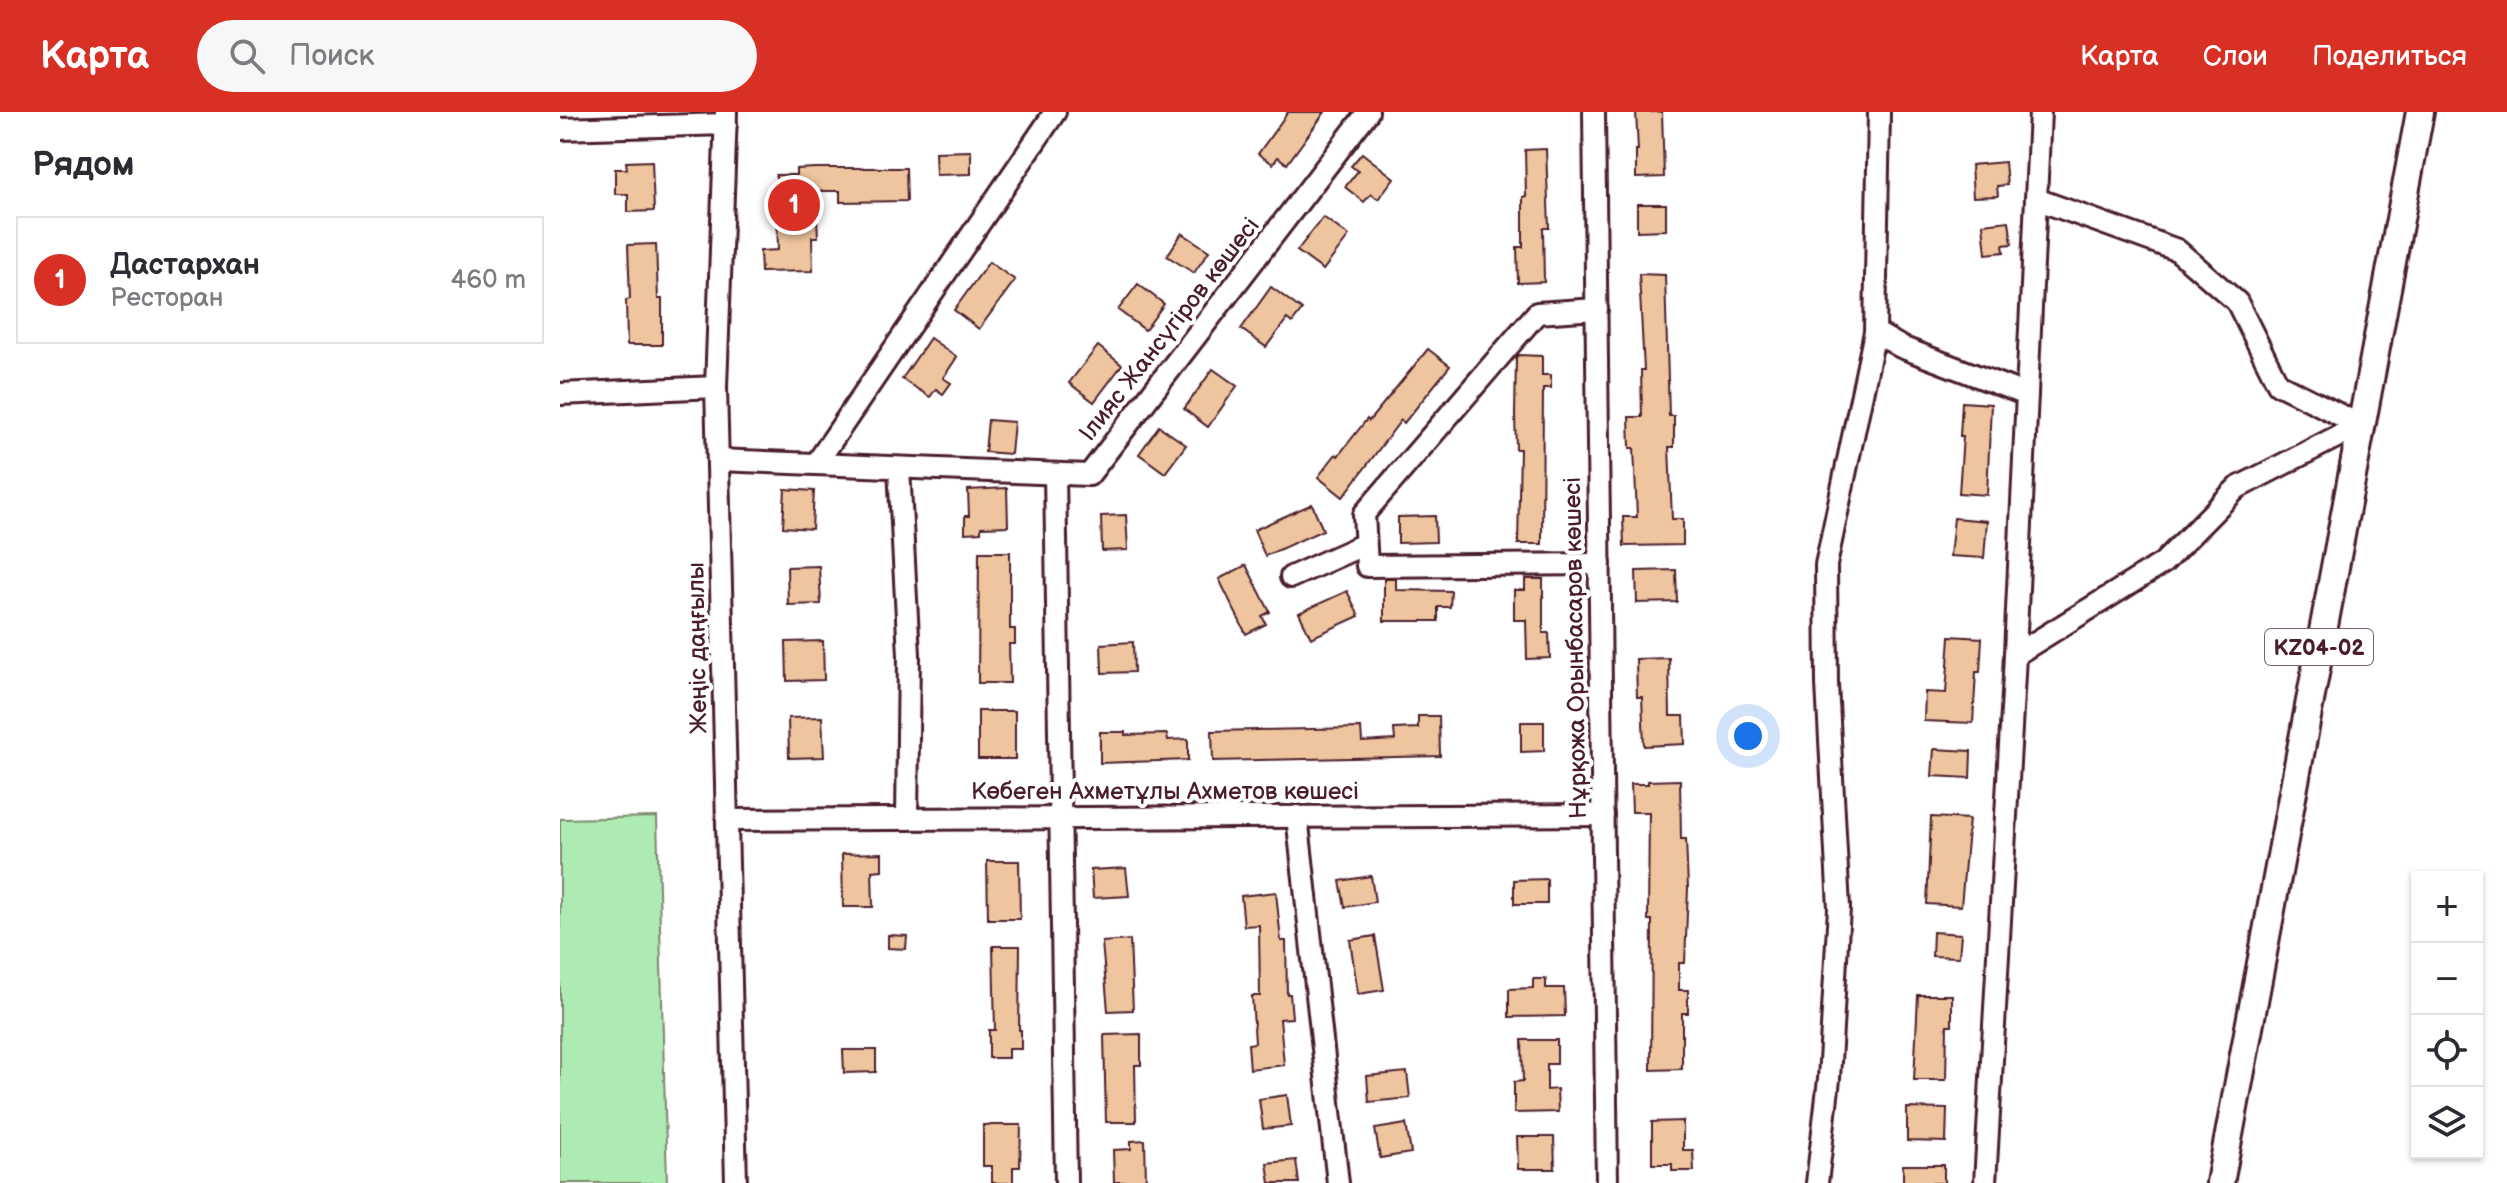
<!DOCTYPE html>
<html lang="ru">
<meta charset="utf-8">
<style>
:root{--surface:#fff;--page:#f7f7f7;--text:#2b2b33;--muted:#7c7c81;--line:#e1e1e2;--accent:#d93025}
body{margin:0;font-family:"Balsamiq Sans",sans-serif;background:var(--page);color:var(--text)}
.controls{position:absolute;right:24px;bottom:24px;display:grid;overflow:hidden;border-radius:0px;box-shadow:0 2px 6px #0004}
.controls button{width:72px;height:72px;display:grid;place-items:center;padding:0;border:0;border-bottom:2px solid var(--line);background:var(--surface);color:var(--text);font:40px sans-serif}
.you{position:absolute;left:1188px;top:624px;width:28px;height:28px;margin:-20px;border:6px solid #fff;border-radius:50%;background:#1a73e8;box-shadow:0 0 0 12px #1a73e833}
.badge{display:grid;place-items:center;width:52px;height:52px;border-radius:50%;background:var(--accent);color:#fff;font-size:26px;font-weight:700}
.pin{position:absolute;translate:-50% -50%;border:4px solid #fff;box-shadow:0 2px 8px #0006}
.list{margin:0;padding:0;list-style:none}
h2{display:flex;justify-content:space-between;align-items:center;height:104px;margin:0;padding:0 32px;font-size:34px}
h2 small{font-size:26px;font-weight:400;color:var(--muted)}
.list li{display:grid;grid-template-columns:52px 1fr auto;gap:24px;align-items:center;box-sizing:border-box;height:128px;margin:0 16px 16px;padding:0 16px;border:2px solid var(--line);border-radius:0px}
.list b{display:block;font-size:30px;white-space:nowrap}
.list p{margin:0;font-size:26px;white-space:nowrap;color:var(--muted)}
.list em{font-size:26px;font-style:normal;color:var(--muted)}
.icon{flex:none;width:44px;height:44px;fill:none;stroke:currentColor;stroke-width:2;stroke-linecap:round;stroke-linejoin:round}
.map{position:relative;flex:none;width:1947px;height:1071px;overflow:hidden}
header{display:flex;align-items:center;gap:48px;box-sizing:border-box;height:112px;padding:0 40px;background:var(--accent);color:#fff}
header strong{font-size:38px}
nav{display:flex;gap:44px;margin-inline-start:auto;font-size:28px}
.search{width:560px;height:72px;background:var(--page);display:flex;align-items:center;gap:20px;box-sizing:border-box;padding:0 28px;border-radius:44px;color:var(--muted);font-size:30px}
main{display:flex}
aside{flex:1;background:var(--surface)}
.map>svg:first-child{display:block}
.green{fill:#adebb2;stroke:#7c856e;stroke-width:2}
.building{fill:#efc59f;stroke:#4a1f2b;stroke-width:2}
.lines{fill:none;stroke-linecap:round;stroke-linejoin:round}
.minor-casing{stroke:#4a1f2b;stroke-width:26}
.major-casing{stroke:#4a1f2b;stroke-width:32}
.minor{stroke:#fff;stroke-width:20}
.major{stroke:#fff;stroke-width:26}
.labels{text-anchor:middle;stroke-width:8;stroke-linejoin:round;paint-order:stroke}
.shield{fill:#fff;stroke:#80626b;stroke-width:2}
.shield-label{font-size:22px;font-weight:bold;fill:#4a1f2b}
.street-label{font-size:24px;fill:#4a1f2b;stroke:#fff}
</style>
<header>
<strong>Карта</strong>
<div class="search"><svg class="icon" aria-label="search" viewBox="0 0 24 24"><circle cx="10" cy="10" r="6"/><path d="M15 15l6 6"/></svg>Поиск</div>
<nav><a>Карта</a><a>Слои</a><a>Поделиться</a></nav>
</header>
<main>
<aside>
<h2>Рядом<small></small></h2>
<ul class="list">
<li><span class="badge">1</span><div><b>Дастархан</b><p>Ресторан</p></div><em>460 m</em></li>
</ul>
</aside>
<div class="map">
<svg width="1947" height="1071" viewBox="0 0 1947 1071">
<rect width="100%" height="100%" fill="#fff"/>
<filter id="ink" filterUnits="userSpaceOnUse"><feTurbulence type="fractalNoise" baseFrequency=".0125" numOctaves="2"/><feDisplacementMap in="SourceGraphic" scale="16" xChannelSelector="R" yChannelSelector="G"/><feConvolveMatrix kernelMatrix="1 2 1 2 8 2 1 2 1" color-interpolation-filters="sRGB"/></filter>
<g filter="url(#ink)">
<polygon class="green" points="97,705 107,1071 0,1071 0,707"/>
<g class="building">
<polygon points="728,0 765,0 727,52 718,45 713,52 698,42"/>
<polygon points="1076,0 1102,0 1104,65 1076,66 1076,38 1078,38"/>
<polygon points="986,37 989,116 983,116 984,170 958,171 957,135 963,135 963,85 966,84 965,38"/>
<polygon points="411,39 411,62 376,63 375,40"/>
<polygon points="802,41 834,66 818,87 811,82 804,90 785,75 798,59 791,54"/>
<polygon points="92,49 94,99 68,100 68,82 55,82 55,57 67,57 66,50"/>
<polygon points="1445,50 1447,73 1437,74 1438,84 1413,85 1411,53"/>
<polygon points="256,56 346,56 347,89 280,90 280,79 250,79 251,106 257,106 258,125 252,125 253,159 201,160 200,139 218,138 216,63 236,63 236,57"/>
<polygon points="1077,92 1106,92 1106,118 1077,119"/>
<polygon points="763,105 789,124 763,158 737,139"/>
<polygon points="1449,109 1452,132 1443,133 1444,140 1426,142 1423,112"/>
<polygon points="622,121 649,139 634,161 607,144"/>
<polygon points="96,132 98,187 102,187 102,233 67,233 66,188 70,187 68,133"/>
<polygon points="429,150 455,168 419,217 394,198"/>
<polygon points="1079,162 1105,163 1109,304 1114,304 1114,335 1109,335 1112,407 1123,407 1123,433 1064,434 1063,405 1077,405 1074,336 1070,336 1069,305 1082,305 1081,258 1084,258"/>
<polygon points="578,172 604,192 585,218 558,198"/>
<polygon points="711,175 742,198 732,211 727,207 706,235 681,217"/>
<polygon points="370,226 397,245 383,266 391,271 383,282 376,277 370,285 342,267"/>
<polygon points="538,234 562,253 534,290 509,271"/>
<polygon points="868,237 890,254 844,311 841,308 783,385 758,365 776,342 778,344 807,307 809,309"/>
<polygon points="958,243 982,244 982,263 991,263 991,276 983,276 982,432 958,432 960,337 956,337 955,303 956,246"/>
<polygon points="653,257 677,274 648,315 624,297"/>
<polygon points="1402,290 1431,292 1427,383 1399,381 1403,324 1400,324"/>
<polygon points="428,308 454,310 451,342 425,340"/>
<polygon points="599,314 626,333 605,361 579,342"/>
<polygon points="447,376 448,414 421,415 421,420 405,421 405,404 409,404 408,378"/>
<polygon points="225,377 254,379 252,417 223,415"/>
<polygon points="752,392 763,418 705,444 694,418"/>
<polygon points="566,403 568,438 542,439 541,404"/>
<polygon points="875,404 876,430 838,431 838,405"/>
<polygon points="1394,406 1427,409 1424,446 1390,444"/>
<polygon points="419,440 450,440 450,517 455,517 455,532 449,532 450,571 418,571"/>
<polygon points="686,453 710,500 702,504 706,512 686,522 659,467"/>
<polygon points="259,454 261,492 228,493 227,455"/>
<polygon points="1116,458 1117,490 1077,491 1076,459"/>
<polygon points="824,467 836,467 836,478 891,479 890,495 878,495 878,509 824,509"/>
<polygon points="965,467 983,467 983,521 989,521 990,546 967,547 966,508 954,508 954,478 965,478"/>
<polygon points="787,479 799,504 751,526 739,501"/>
<polygon points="1390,524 1422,526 1420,560 1416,560 1413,611 1364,609 1365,580 1386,581"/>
<polygon points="263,529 264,568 227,569 226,530"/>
<polygon points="573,530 574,560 542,561 541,532"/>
<polygon points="1109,546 1110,604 1124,604 1125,632 1084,634 1082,585 1077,585 1076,547"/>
<rect x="418" y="599" width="37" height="48"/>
<polygon points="858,604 879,604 880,644 653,649 652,619 801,616 802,630 835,628 834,617 858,616"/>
<polygon points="262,605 264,645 229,646 228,606"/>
<polygon points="961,610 984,610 984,639 961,640"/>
<polygon points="540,620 565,620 565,623 607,622 608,628 628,627 628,648 540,651"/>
<polygon points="1374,637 1411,639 1410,666 1372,664"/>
<polygon points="1120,668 1121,727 1126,727 1128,776 1125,851 1119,851 1119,878 1128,878 1128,901 1122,901 1122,957 1091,958 1092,808 1088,808 1089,700 1072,700 1071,672 1088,672 1088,669"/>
<polygon points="1371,705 1409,707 1401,794 1367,792"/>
<polygon points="322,741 322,758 312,759 313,795 283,795 282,742"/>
<polygon points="427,749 459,749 460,807 428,807"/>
<polygon points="566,756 569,784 533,786 531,758"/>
<polygon points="811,764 815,790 785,795 780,769"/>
<polygon points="987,767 987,792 954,792 954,768"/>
<polygon points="716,780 721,829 726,829 727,882 730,882 732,906 720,907 724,953 690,957 688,932 695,931 692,884 700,884 699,813 684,814 681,784"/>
<polygon points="1373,820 1401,822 1399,845 1372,844"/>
<polygon points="328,823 347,824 346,837 328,836"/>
<polygon points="815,824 824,878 798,882 790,828"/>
<polygon points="570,828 573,898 548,899 542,830"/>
<polygon points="433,834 460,834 459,918 461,918 461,937 448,937 448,946 429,946 429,918 435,918"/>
<polygon points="973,867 986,867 986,876 1004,876 1005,904 949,905 949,877 973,876"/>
<polygon points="1358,883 1392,883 1392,913 1387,913 1386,968 1354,968"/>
<polygon points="581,922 581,953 575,953 576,1010 546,1010 544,923"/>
<polygon points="962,928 997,928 997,952 987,952 987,978 997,977 998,1000 954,1001 954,970 963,969"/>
<polygon points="283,938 316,938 316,960 284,961"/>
<polygon points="847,960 850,986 809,990 807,964"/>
<polygon points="727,983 731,1014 703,1017 699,987"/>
<polygon points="1347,996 1387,997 1386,1030 1347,1029"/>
<polygon points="1123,1009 1123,1038 1133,1038 1134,1059 1112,1059 1112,1052 1092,1052 1092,1010"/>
<polygon points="846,1012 851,1041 820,1046 815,1017"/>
<polygon points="423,1013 461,1013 460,1055 453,1055 453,1071 432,1071 432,1054 423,1054"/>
<polygon points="957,1025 994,1025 995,1057 958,1057"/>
<polygon points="585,1028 586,1070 554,1070 553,1038 571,1037 571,1029"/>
<polygon points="736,1048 739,1071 710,1071 707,1051"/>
<rect x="1343" y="1053" width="41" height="18"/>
</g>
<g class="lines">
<defs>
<g id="minor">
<polyline points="166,0 156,275 176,1071"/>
<polyline points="1034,0 1047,1071"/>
<polyline points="0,17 166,12"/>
<polyline points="1037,197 977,201 804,402 807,454 1040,452"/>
<polyline points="1315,220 1341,235 1467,283"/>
<polyline points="0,282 156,275"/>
<polyline points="158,348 529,363 808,0"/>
<polyline points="256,352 495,0"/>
<polyline points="339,356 349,543 347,707"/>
<polyline points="495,362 506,1071"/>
<polyline points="731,465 805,432"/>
<polyline points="1455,543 1603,451 1677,376 1800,313 1718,272 1677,190 1617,138 1476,87"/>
<polyline points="737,704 778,1071"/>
<polyline points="167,708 1043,703"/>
<polyline points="1257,1071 1269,967 1279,796 1267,572 1266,453 1315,220 1319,0"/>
<polyline points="1425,1071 1454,563 1480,0"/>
</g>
<polyline id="major" points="1660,1071 1860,0"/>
</defs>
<use href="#minor" class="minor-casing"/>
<use href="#major" class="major-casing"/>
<use href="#minor" class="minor"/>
<use href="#major" class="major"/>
</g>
</g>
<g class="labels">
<rect class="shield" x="1705" y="517" width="108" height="36" rx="6"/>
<g class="shield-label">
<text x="1759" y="543">KZ04-02</text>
</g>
<g class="street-label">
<text transform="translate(609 217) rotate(-52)" y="8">Ілияс Жансүгіров көшесі</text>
<text transform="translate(137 536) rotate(-91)" y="8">Жеңіс даңғылы</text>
<text transform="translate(1015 536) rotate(-91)" y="8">Нұрқожа Орынбасаров көшесі</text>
<text x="605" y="687">Көбеген Ахметұлы Ахметов көшесі</text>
</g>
</g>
</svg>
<div class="controls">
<button>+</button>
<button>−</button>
<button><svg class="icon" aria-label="locate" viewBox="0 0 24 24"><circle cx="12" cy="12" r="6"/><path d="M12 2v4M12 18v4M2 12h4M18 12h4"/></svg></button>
<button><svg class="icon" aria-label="layers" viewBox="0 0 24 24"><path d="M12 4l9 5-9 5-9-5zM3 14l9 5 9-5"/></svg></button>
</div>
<div class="you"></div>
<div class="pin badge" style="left:234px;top:93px">1</div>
</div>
</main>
